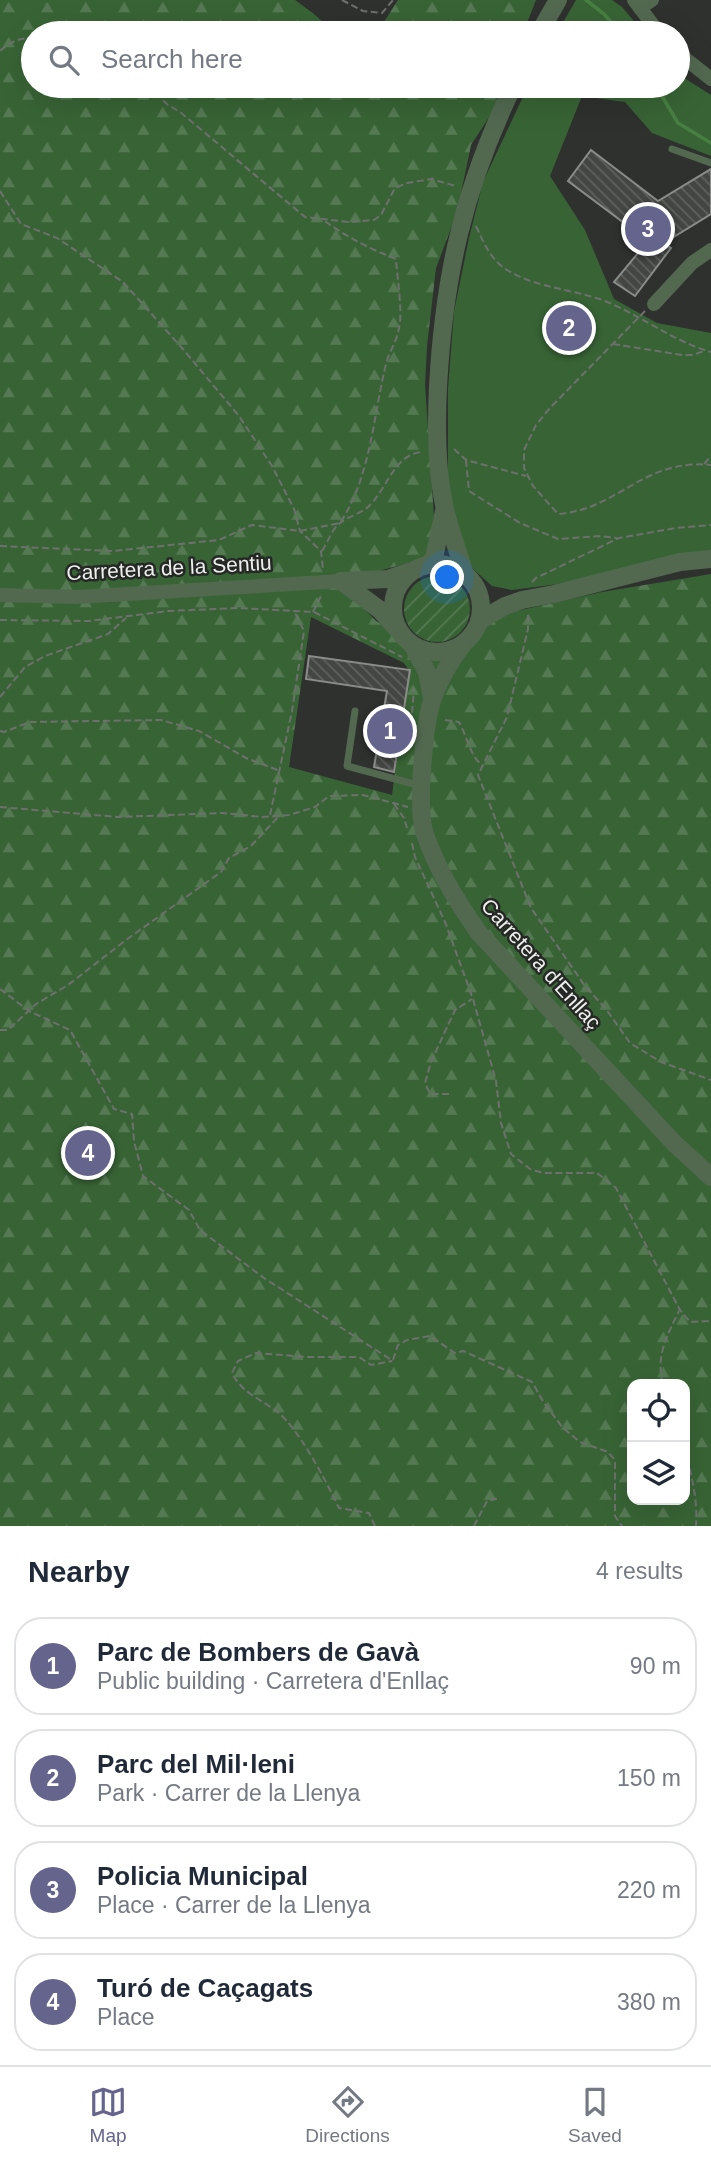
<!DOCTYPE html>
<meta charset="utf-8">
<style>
:root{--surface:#fff;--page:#f2f2f3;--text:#1f2937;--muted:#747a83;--line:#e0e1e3;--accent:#64648d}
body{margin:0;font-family:Arial,sans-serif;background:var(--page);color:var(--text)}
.controls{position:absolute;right:21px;bottom:21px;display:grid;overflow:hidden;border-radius:14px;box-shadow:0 7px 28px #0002}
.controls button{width:63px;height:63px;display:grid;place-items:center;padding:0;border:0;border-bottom:2px solid var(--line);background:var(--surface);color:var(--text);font:35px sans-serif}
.you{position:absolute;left:448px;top:578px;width:24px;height:24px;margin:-18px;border:5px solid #fff;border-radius:50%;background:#1a73e8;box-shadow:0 0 0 10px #1a73e833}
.badge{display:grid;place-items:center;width:46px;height:46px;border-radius:50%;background:var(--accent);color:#fff;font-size:23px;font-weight:700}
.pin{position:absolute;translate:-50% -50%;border:4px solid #fff;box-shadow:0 2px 7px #0006}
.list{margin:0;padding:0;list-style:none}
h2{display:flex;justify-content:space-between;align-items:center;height:91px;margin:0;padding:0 28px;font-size:30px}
h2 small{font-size:23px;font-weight:400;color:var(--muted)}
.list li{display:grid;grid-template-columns:46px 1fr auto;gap:21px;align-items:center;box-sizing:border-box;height:98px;margin:0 14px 14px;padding:0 14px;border:2px solid var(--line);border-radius:28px}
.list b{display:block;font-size:26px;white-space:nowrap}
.list p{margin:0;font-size:23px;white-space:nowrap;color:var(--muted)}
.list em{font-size:23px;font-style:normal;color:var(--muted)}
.icon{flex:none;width:38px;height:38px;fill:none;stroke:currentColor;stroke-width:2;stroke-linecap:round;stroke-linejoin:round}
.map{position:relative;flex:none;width:711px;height:1526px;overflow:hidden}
.search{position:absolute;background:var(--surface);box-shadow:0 7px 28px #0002;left:21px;right:21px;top:21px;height:77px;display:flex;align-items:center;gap:18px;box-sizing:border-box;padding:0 24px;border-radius:38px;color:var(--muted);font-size:26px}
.sheet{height:539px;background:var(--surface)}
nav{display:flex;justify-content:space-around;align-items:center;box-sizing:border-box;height:98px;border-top:2px solid var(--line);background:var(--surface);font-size:19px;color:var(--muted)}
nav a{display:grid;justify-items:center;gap:4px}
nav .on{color:var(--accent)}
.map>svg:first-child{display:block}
.forest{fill:url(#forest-firs);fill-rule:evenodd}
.park{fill:#386435}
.garden{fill:url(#garden-furrows)}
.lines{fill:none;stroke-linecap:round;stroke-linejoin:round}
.stream{stroke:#477f42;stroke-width:3.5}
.building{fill:url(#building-back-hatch);stroke:#898c89;stroke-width:2}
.path{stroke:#6e706e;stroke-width:2;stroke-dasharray:7 3.5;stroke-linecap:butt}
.service{stroke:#526950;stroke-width:7}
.minor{stroke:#526950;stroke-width:14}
.tertiary{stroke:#526950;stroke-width:18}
.labels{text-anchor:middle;stroke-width:5;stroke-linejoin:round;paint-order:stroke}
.street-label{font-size:21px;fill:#edefed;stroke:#252825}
</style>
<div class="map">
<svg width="711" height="1526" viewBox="0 0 711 1526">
<defs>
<pattern id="forest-firs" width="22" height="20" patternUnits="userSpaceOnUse" patternTransform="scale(1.75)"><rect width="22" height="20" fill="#386435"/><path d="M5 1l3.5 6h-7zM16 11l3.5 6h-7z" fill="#557a53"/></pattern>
<pattern id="garden-furrows" width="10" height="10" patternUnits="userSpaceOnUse" patternTransform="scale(1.75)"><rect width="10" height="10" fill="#386435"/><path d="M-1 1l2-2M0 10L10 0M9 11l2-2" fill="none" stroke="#557a53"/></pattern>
<pattern id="building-back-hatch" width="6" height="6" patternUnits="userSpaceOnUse" patternTransform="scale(1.75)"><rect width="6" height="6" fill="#434643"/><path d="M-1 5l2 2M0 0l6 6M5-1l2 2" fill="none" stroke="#5e615e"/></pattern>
</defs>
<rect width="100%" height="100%" fill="#2f312f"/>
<g class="forest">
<path d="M0,0H295L314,14L335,33H33V86H500L497,105L471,145L457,212L436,268L427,346L425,385L434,517L426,558L375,572L333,577L376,621L452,664L483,628L508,613L602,592L711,574V1526H0ZM311,617L404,663L409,670L392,795L289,767ZM632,1384H685V1500H632Z"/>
<polygon points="398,0 536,0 523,33 377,33"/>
</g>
<g class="park">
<polygon points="576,0 612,0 622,7 644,33 557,33"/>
<polygon points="678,74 711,95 711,156 652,133 625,102 582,96 550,176 585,230 614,299 657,323 711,333 711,555 551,585 512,590 492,586 470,566 457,538 448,488 448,389 454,312 469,238 483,182 528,86 678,86"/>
</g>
<circle class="garden" cx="437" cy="609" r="33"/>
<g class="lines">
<g class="stream">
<polyline points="586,0 604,14 621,33"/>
<polyline points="656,86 678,123 711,143"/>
</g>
</g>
<g class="building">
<polygon points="591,150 658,201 711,169 711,214 664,243 671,248 635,296 614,282 648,241 568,181"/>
<polygon points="309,656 410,670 394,772 374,767 387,691 306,679"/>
</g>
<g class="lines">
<g class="path">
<polyline points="342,0 363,11 382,13 393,0"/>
<path d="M0,51C9,43 21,36 33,39"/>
<polyline points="148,86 168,105 180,112 305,217 349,222 374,220 381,215 395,188 407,183 431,179 456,186"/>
<polyline points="0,191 21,224 57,238 123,282 182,348 239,416 272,466 294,509 300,531 321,551 323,570"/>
<path d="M476,226C484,243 490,259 507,270C539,290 581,289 614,305C647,320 676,342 711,352"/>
<path d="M645,311L549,409L536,425L524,450V468L533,486L558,514C618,510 643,458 711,465"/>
<polyline points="613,344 682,355 693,355 704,351"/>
<polyline points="454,449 466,460 526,476"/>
<polyline points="466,460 469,491 520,523 558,539 599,536 617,538"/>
<polyline points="704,464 711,456"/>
<path d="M0,546L113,551L219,540L252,525L300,531L340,523C371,476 373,417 386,364C389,352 397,341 399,328C403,312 397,277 396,259C368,248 345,236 322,219"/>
<path d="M322,551C328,542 332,529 340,523C348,516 361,514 369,506C387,489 394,455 421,452"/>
<polyline points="532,582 536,578 619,538 676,528 711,525"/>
<polyline points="313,612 321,596"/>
<polyline points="314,612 402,657"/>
<polyline points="528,615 528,629 507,717 478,775 531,908 585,986 606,1009 630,1043 661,1062 711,1080"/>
<polyline points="0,620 89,621 168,611 239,608 313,612"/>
<polyline points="0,697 25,667 45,656 108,634 126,618"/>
<polyline points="412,713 414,688"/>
<path d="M445,720L459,722C467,736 470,756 482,765"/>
<polyline points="0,731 4,732 30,722 161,720 199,731 246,758 280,771"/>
<polyline points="394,804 404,818 407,828"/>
<polyline points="0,807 118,817 223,813 262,817 289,815 315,807 329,796 363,795 408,807"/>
<polyline points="270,815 292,711 304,631 295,613"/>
<polyline points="412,843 415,857 445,922 473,999 496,1081 501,1123 511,1154 530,1169 543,1173 597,1173 616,1188 680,1310 690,1322 711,1321"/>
<polyline points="0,989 29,1011 70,1030 114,1109 132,1114 134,1141 143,1176 189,1210 200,1230 264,1278 393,1361"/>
<polyline points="0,1030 8,1030 36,1004 68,985 126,940 221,872 229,858 251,846 279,816"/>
<polyline points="449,1094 430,1094 425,1083 431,1062 455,1010 472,999"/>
<polyline points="393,1360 398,1345 407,1340 430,1336 455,1353 463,1351 532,1382 544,1403 563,1428 580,1442 608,1452 615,1460 615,1516 622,1526"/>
<path d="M663,1384C655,1357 667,1336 679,1311"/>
<path d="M685,1448C691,1474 698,1499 696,1526"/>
<path d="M375,1526L369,1513L339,1508C326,1481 305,1441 285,1419C268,1401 243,1396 232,1373L238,1361L256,1353L307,1357H359L371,1365L392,1361"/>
<polyline points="474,1526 487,1501 500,1498"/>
</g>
<g class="service">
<polyline points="672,149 711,163"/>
<polyline points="355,711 347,766 421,786"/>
</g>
<g class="minor">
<polyline points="634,0 659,33"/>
<polyline points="640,8 652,0"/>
<polyline points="678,53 711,79"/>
<polyline points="654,304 692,263 711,250"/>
<polyline points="0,595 77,597 341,581"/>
</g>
<g class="tertiary">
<polyline points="539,33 558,0"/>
<circle cx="437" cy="608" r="44"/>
<polyline points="428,565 434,558 444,511"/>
<path d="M465,575C459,553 450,531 445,509C436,470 436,427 438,387C444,274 464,188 513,86"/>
<polyline points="341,581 380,610 397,629"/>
<polyline points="341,581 388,579 411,571"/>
<polyline points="479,621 505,606 522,600 554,594 680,562 711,559"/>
<path d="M463,644C451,660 441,676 434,695C424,720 416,809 425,834C437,870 457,902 479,933L674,1143L711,1177"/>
<polyline points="413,646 427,672 432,698"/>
</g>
</g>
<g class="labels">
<g class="street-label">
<text transform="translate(169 568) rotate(-3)" y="7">Carretera de la Sentiu</text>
<text transform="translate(541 964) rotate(48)" y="7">Carretera d'Enllaç</text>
</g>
</g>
</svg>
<div class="controls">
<button><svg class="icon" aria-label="locate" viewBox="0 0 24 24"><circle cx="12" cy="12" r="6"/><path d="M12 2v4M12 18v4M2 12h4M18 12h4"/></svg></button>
<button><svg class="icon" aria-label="layers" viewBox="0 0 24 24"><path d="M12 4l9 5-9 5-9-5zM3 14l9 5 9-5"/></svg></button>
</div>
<div class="you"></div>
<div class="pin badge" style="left:390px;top:731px">1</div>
<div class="pin badge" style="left:569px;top:328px">2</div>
<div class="pin badge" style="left:648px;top:229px">3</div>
<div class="pin badge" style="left:88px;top:1153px">4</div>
<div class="search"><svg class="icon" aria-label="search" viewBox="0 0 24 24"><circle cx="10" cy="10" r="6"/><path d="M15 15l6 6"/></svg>Search here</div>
</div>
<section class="sheet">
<h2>Nearby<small>4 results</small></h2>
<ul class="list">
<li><span class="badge">1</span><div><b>Parc de Bombers de Gavà</b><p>Public building · Carretera d'Enllaç</p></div><em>90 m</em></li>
<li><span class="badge">2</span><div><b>Parc del Mil·leni</b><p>Park · Carrer de la Llenya</p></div><em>150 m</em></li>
<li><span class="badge">3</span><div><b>Policia Municipal</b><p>Place · Carrer de la Llenya</p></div><em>220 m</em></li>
<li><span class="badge">4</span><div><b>Turó de Caçagats</b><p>Place</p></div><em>380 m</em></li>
</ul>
</section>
<nav>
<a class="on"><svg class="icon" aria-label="map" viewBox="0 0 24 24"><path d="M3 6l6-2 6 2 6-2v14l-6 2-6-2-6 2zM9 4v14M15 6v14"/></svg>Map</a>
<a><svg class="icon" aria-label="directions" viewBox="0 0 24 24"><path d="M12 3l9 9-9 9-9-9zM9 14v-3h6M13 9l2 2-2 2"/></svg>Directions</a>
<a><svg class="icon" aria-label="saved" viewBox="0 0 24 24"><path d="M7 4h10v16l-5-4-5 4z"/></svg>Saved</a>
</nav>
